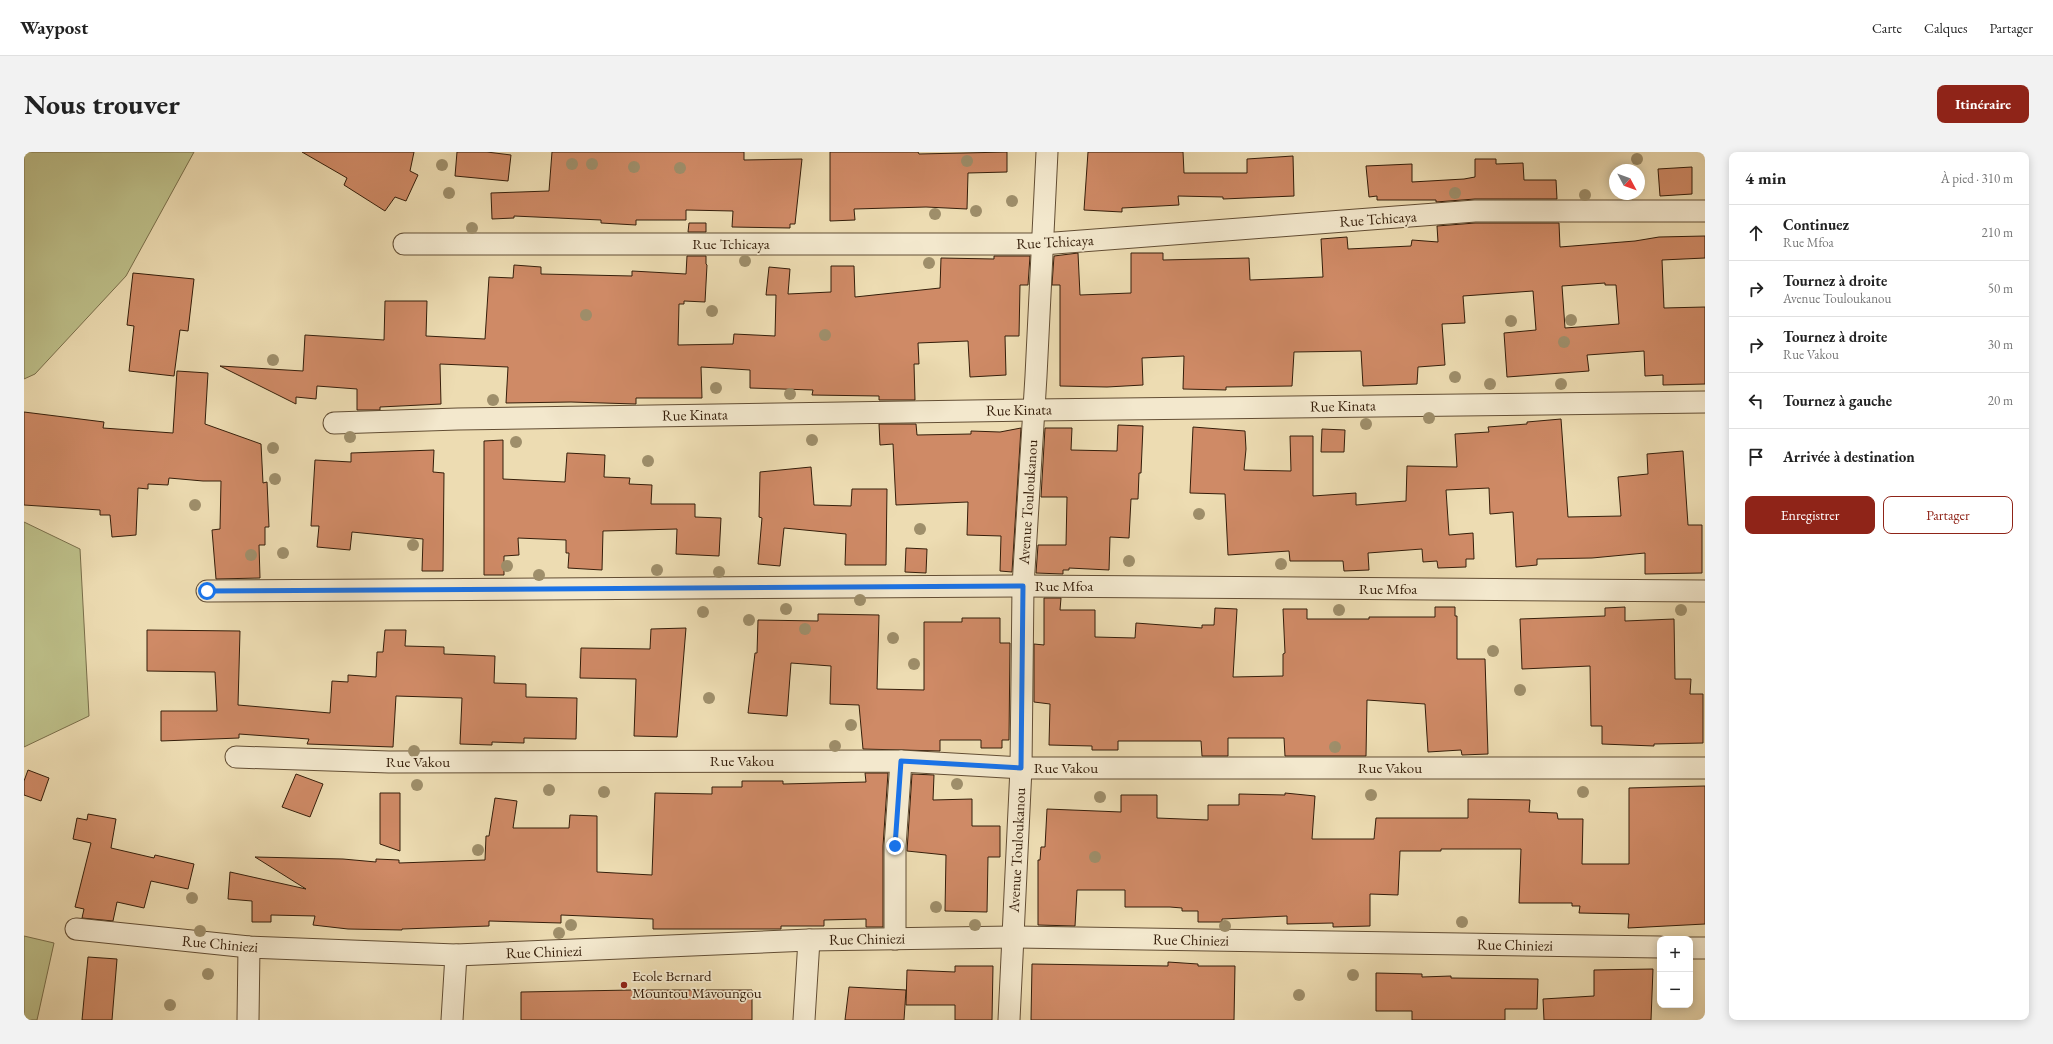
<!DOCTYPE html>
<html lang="fr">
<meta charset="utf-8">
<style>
:root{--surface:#fff;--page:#f2f2f2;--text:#222;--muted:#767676;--line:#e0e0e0;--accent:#8f2418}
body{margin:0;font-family:"EB Garamond",serif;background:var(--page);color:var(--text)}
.controls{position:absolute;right:12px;bottom:12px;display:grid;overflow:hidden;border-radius:8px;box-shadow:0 2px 10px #0003}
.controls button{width:36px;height:36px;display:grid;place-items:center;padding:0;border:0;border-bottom:1px solid var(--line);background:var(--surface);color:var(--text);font:20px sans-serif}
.compass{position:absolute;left:1585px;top:12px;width:36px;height:36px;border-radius:50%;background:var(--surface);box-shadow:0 2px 10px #0003;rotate:131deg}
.stop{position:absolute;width:12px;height:12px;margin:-9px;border:3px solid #1a73e8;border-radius:50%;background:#fff}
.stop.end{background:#1a73e8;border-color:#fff;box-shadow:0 1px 4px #0008}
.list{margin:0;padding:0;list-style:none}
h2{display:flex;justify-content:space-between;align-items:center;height:52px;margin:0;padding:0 16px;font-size:17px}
h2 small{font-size:13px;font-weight:400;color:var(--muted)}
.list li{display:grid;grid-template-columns:26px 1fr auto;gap:12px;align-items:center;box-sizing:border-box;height:56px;padding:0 16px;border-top:1px solid var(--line)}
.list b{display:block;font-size:15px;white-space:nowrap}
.list p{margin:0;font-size:13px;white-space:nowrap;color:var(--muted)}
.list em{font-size:13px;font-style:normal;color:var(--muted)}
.actions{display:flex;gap:8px;padding:12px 16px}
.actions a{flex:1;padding:9px 0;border:1px solid var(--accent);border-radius:8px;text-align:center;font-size:14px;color:var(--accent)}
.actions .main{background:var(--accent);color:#fff}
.icon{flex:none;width:22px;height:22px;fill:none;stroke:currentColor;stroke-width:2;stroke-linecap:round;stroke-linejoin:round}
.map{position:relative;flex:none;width:1681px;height:868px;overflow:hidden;border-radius:8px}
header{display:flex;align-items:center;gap:24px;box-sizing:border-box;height:56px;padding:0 20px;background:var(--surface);border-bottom:1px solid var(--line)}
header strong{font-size:19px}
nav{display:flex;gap:22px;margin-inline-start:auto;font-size:14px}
.intro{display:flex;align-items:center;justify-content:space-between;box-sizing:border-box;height:96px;padding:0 24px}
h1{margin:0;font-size:28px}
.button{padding:10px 18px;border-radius:8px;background:var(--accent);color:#fff;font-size:14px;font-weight:700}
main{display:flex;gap:24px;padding:0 24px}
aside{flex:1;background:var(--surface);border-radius:8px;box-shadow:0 2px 10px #0003}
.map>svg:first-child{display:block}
.green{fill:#bdbf89;stroke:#796e4a}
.building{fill:#cf8a66;stroke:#351e0a;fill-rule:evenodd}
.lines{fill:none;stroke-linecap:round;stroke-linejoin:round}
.minor-casing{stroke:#634e34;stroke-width:23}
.minor{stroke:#f3e8cd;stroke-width:21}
.tree{fill:#9e8e6a}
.route{stroke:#1a73e8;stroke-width:5}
.poi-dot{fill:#8f2418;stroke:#f3e8cd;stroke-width:1.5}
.labels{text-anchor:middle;stroke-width:3.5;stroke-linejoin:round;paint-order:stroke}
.street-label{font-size:15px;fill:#351e0a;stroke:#f3e8cd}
.poi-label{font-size:15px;fill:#351e0a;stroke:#f3e8cd;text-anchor:start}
</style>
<header>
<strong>Waypost</strong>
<nav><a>Carte</a><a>Calques</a><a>Partager</a></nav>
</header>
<div class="intro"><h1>Nous trouver</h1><a class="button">Itinéraire</a></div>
<main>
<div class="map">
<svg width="1681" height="868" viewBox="0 0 1681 868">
<rect width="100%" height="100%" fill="#eddcb2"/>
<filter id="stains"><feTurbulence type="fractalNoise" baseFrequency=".005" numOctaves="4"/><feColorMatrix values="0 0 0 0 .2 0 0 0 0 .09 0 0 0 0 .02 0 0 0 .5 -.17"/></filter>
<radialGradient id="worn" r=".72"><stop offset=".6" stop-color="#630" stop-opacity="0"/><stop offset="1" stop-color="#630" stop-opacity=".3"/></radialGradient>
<g class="green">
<polygon points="0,0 170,0 102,124 11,222 0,227"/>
<polygon points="0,370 56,397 65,564 0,595"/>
<polygon points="0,784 30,791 13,868 0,868"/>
</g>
<g class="building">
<polygon points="278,0 390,0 386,19 394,23 382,49 371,45 361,59 320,33 323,26"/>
<polygon points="433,0 463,0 487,3 484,29 431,24"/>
<polygon points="528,0 720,0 720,8 778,7 771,72 766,72 766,76 708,75 709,59 662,58 662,68 612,68 612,73 577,71 577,68 490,64 490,66 468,67 467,41 525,39"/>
<polygon points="806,0 894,0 895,2 983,0 983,20 944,21 943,57 902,55 830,57 831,68 806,69"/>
<polygon points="1064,0 1159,0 1160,21 1223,21 1223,7 1269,4 1270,44 1199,47 1199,45 1154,44 1155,53 1098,56 1098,60 1060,58"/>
<polygon points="1451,7 1472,7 1472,12 1499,11 1500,28 1532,28 1533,47 1451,47 1412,50 1412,48 1353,48 1353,44 1345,45 1342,14 1388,12 1388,30 1440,27 1451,25"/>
<polygon points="1668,15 1668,42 1636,44 1634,17"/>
<polygon points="665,71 682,71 682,80 664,80"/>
<path d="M1451,71H1535L1536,95L1611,89L1635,85L1681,84V106L1638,108L1640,156L1681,155V232L1639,233V223L1621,224L1620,199L1563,203L1565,219L1483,225L1480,181L1512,178L1509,139L1439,144L1441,171L1418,172L1421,213L1394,215L1393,232L1339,234L1337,199L1270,200L1268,234L1202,235V238L1159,237L1160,204L1118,206L1119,233L1083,235L1036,234V133H1028L1030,104L1054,101L1056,143L1107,141V101H1139V108L1225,106L1226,128L1299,125L1297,87L1323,85L1324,97L1387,94L1388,88L1414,90L1413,74ZM1581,131V133H1592L1595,172L1541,176L1538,134Z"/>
<polygon points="663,104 682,104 682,112 683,113 681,150 660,149 660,152 655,152 654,193 709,192 710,182 751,184 752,143 742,143 745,115 766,117 764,142 807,140 807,114 830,114 831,145 916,136 917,106 970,107 970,104 1006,104 1004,133 996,133 995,184 981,184 982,223 946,225 944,189 894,191 895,212 890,212 891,248 855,248 855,244 788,243 789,238 726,236 726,218 677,215 678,246 612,246 612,252 547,250 482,251 484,215 416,212 417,252 356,255 356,258 333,258 333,237 293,234 292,247 272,245 272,252 196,214 279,219 281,183 360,188 361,149 403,149 402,184 461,187 465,125 489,126 490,113 517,115 517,122 608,124 608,119 662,122"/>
<polygon points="109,121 170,127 164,179 156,178 150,224 105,219 110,174 103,173"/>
<polygon points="153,219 184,221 181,272 237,292 239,331 243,330 245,375 241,375 241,393 235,393 236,426 192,427 188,378 196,377 197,329 179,329 145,326 144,333 124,332 124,337 114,336 112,383 88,385 86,363 76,363 76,358 0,353 0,260 80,270 79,276 149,281"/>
<polygon points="1537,267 1544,365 1597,364 1594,325 1624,322 1623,302 1659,299 1664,373 1678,373 1678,421 1621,422 1621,401 1568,406 1513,407 1513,413 1492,415 1489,360 1466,362 1465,336 1422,338 1425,383 1449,381 1450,407 1442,407 1442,415 1414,416 1413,409 1399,410 1398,397 1344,401 1345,418 1320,419 1319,409 1266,409 1265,399 1204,403 1201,342 1166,341 1169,275 1221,279 1222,297 1220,318 1267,319 1266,284 1289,284 1289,344 1332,341 1332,353 1382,349 1383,314 1433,315 1431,282 1465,280 1464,275 1503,272 1503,270"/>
<polygon points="855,272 892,272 893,283 947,282 947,279 976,280 997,276 988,420 976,419 977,384 943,383 944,350 872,353 869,292 856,293"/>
<polygon points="1094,273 1119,274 1117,321 1115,321 1114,347 1107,347 1105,386 1086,385 1085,418 1045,416 1045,418 1039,418 1039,422 1012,421 1014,393 1042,393 1043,345 1017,345 1021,276 1048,276 1047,298 1093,299"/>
<polygon points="1298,277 1321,278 1320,300 1297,300"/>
<polygon points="479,288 479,327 541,330 543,301 581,303 580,325 606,326 605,332 628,333 627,352 671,352 671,365 697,366 695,404 652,402 653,377 579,379 578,418 544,416 545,401 542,401 542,388 494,386 495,403 480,404 480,423 460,423 460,289"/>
<polygon points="410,298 409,320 420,321 419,419 398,419 399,387 328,380 326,398 293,395 295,374 287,374 291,308 327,310 327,301"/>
<polygon points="787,315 790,353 827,354 828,337 863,337 862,413 821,413 822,382 760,376 756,414 734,412 738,366 735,365 736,320"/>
<polygon points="882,396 903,397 902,421 881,420"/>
<polygon points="1020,446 1037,446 1036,458 1071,458 1071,485 1111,486 1112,471 1178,476 1178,473 1190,473 1191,456 1213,457 1209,525 1259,524 1259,502 1261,501 1259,457 1283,457 1283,467 1345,467 1345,465 1411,465 1411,455 1431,455 1431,464 1433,464 1433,507 1461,507 1464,602 1438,603 1437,598 1404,600 1401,552 1343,548 1342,604 1261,604 1260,586 1204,586 1204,604 1178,604 1177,589 1094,589 1094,598 1068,598 1068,594 1025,593 1026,552 1010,550 1010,492 1020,493"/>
<polygon points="1601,455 1601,469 1650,467 1651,527 1667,527 1666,542 1679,542 1679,591 1630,592 1630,594 1578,592 1578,574 1567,574 1566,514 1498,517 1496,467 1581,464 1581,456"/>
<polygon points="794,462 855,463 853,537 900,538 900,470 938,470 938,466 976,466 976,491 986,491 985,588 978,588 978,596 957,596 957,588 916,588 916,599 839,597 835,553 806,552 807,514 767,511 763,564 724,561 731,501 733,501 734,468 794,469"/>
<polygon points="662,476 653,585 610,584 612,527 556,526 557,496 626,497 627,477"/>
<polygon points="123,478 216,479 214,553 306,561 308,529 324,530 324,523 352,525 353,500 359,500 361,478 382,478 381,494 420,495 420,502 471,504 470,531 502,532 502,545 553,546 552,587 500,586 500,591 468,590 468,593 436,592 438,546 372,544 369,595 283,592 285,587 215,582 215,586 137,589 137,559 193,559 191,520 123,519"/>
<polygon points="4,618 25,626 17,649 0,643 0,629"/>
<polygon points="841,621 864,621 859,694 859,775 842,775 842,767 800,768 800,774 757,774 757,777 629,777 629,767 537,763 537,771 465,769 465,774 378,777 378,778 324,777 289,773 291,764 247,763 247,770 228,770 228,749 204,747 206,720 282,737 231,705 319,707 352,710 352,707 375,708 375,711 461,708 462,684 465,684 471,646 493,649 489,676 545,676 546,663 573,664 573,720 628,723 631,641 688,642 688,635 718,635 718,629 759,629 759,632 842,630"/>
<polygon points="272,622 299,632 286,665 258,655"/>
<polygon points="888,622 910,623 909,648 948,647 948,674 976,674 976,705 964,705 963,760 921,759 922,703 883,699"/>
<polygon points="1681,634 1681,772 1604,776 1605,762 1555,761 1556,754 1548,754 1548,751 1495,751 1497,697 1417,697 1417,699 1376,699 1374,743 1346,742 1346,774 1309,775 1309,771 1263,772 1263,764 1198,767 1198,770 1174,770 1174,759 1158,759 1158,756 1146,755 1101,755 1101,738 1053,738 1051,774 1014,773 1014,708 1016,708 1017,695 1021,695 1023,657 1097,660 1097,643 1133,643 1133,666 1184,668 1184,653 1215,653 1215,642 1261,643 1261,641 1291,644 1288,687 1350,687 1352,666 1444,666 1444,647 1506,648 1505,660 1533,661 1534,667 1559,667 1558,712 1605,712 1605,636"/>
<polygon points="356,641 376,641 376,699 356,692"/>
<polygon points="64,662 92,667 87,696 130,706 131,703 170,712 164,737 127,729 120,756 93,750 89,769 58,766 60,757 51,755 67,691 49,687 53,666 63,668"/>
<polygon points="64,805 93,807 88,868 58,868"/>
<polygon points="1144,810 1174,812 1174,814 1211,814 1210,868 1007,868 1008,812 1144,814"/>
<polygon points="931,814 969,814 968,868 931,868 931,853 882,853 883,818 931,820"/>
<polygon points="1629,817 1627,868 1520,868 1519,847 1570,844 1570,818"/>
<polygon points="1352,821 1398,822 1398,825 1427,824 1427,826 1514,827 1513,857 1481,857 1481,868 1388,868 1388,859 1352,859"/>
<polygon points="825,835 882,838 880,868 821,868"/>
<polygon points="609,838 728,838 728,868 497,868 497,840"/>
</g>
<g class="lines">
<defs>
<g id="minor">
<polyline points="380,92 1018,92 1451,59 1681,59"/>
<polyline points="310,271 434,267 1010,258 1681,250"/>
<polyline points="183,439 999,434 1681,439"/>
<polyline points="212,605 365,610 877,609 997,616 1681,616"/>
<polyline points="52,777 225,795 432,803 785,788 989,785 1636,795"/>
<polyline points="871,787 871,694 877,609"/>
<polyline points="1666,796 1681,796"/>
<polyline points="224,868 225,795"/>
<polyline points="428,868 432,803"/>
<polyline points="780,868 785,788"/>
<polyline points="985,868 997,616 999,434 1012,224 1023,0"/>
</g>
</defs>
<use href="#minor" class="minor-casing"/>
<use href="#minor" class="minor"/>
</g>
<g class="tree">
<circle cx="1613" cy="7" r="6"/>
<circle cx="943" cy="9" r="6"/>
<circle cx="548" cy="12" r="6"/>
<circle cx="568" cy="12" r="6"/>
<circle cx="418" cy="13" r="6"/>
<circle cx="610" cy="15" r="6"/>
<circle cx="656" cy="16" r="6"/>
<circle cx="425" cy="41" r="6"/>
<circle cx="1431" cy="41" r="6"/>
<circle cx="1561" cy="43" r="6"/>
<circle cx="988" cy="49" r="6"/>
<circle cx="952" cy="59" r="6"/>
<circle cx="911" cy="62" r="6"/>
<circle cx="448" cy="76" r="6"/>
<circle cx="721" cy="109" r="6"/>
<circle cx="905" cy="111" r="6"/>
<circle cx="688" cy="159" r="6"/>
<circle cx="562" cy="163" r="6"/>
<circle cx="1547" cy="168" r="6"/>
<circle cx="1487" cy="169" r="6"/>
<circle cx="801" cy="183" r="6"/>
<circle cx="1540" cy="190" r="6"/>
<circle cx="249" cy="208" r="6"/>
<circle cx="1431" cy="225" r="6"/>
<circle cx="1466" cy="232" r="6"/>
<circle cx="1537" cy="232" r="6"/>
<circle cx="692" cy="236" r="6"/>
<circle cx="766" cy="242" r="6"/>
<circle cx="469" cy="248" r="6"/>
<circle cx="1405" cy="266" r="6"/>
<circle cx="1342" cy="272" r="6"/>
<circle cx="326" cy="285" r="6"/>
<circle cx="788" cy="288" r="6"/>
<circle cx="492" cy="290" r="6"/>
<circle cx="249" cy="296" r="6"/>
<circle cx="624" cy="309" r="6"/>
<circle cx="251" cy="327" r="6"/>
<circle cx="171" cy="353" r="6"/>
<circle cx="1175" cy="362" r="6"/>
<circle cx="896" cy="377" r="6"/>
<circle cx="389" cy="393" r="6"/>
<circle cx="259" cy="401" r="6"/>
<circle cx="227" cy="403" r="6"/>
<circle cx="1105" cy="409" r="6"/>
<circle cx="1257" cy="412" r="6"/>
<circle cx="483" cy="414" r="6"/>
<circle cx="633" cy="418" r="6"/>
<circle cx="695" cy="420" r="6"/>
<circle cx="515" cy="423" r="6"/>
<circle cx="836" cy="448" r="6"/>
<circle cx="762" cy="457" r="6"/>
<circle cx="1315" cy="458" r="6"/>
<circle cx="1657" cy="458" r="6"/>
<circle cx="679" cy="460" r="6"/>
<circle cx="725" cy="468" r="6"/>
<circle cx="781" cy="477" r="6"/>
<circle cx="869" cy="486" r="6"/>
<circle cx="1469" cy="499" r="6"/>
<circle cx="890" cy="512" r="6"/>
<circle cx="1496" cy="538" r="6"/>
<circle cx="685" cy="546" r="6"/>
<circle cx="827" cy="573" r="6"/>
<circle cx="811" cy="594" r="6"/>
<circle cx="1311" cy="595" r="6"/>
<circle cx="390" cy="599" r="6"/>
<circle cx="933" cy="632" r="6"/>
<circle cx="393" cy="633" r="6"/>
<circle cx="525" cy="638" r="6"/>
<circle cx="580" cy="640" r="6"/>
<circle cx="1559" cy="640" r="6"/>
<circle cx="1347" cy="643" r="6"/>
<circle cx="1076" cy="645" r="6"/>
<circle cx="454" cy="698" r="6"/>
<circle cx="1071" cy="705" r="6"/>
<circle cx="168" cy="746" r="6"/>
<circle cx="912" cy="755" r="6"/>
<circle cx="1438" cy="770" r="6"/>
<circle cx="547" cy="773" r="6"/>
<circle cx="951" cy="773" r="6"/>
<circle cx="1201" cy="774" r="6"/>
<circle cx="176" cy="779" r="6"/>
<circle cx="535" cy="781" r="6"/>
<circle cx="184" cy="822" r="6"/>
<circle cx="1329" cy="823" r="6"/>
<circle cx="1275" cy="843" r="6"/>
<circle cx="146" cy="853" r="6"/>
</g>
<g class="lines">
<polyline class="route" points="183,439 999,434 997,616 877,609 871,694"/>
</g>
<circle class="poi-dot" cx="600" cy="833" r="4"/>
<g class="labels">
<g class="street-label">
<text transform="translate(1354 67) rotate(-4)" y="5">Rue Tchicaya</text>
<text transform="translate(1031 90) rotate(-3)" y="5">Rue Tchicaya</text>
<text x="707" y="97">Rue Tchicaya</text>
<text transform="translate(1319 254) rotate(-1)" y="5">Rue Kinata</text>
<text transform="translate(995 258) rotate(-1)" y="5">Rue Kinata</text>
<text transform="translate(671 263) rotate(-1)" y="5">Rue Kinata</text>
<text transform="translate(1004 350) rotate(-86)" y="5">Avenue Touloukanou</text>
<text x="1040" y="439">Rue Mfoa</text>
<text x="1364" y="442">Rue Mfoa</text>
<text x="718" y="614">Rue Vakou</text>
<text x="394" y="615">Rue Vakou</text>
<text x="1042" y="621">Rue Vakou</text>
<text x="1366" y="621">Rue Vakou</text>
<text transform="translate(993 698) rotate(-87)" y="5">Avenue Touloukanou</text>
<text transform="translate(843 787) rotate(-1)" y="5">Rue Chiniezi</text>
<text transform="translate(1167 788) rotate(1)" y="5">Rue Chiniezi</text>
<text transform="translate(196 792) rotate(5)" y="5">Rue Chiniezi</text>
<text transform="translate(1491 793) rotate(1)" y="5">Rue Chiniezi</text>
<text transform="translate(520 800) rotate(-2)" y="5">Rue Chiniezi</text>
</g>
<g class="poi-label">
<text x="608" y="829">Ecole Bernard<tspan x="608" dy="17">Mountou Mavoungou</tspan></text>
</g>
</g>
<rect width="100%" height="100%" filter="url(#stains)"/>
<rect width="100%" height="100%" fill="url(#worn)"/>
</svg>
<div class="controls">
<button>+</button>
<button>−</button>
</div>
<svg class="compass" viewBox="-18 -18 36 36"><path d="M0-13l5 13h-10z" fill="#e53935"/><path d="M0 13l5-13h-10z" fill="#767676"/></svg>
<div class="stop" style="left:183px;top:439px"></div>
<div class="stop end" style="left:871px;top:694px"></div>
</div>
<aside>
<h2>4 min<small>À pied · 310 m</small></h2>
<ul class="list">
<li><svg class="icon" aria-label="ahead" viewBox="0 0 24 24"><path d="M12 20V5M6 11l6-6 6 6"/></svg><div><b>Continuez</b><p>Rue Mfoa</p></div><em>210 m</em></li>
<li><svg class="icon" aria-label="right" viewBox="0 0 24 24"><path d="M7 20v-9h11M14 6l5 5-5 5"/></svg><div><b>Tournez à droite</b><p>Avenue Touloukanou</p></div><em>50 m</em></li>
<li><svg class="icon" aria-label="right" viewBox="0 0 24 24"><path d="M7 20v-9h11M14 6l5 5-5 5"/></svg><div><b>Tournez à droite</b><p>Rue Vakou</p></div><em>30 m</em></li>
<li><svg class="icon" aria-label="left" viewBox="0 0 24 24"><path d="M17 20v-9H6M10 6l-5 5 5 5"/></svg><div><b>Tournez à gauche</b></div><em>20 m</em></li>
<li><svg class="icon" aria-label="arrive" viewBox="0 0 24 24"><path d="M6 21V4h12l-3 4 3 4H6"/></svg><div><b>Arrivée à destination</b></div></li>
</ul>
<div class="actions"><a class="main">Enregistrer</a><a>Partager</a></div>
</aside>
</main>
